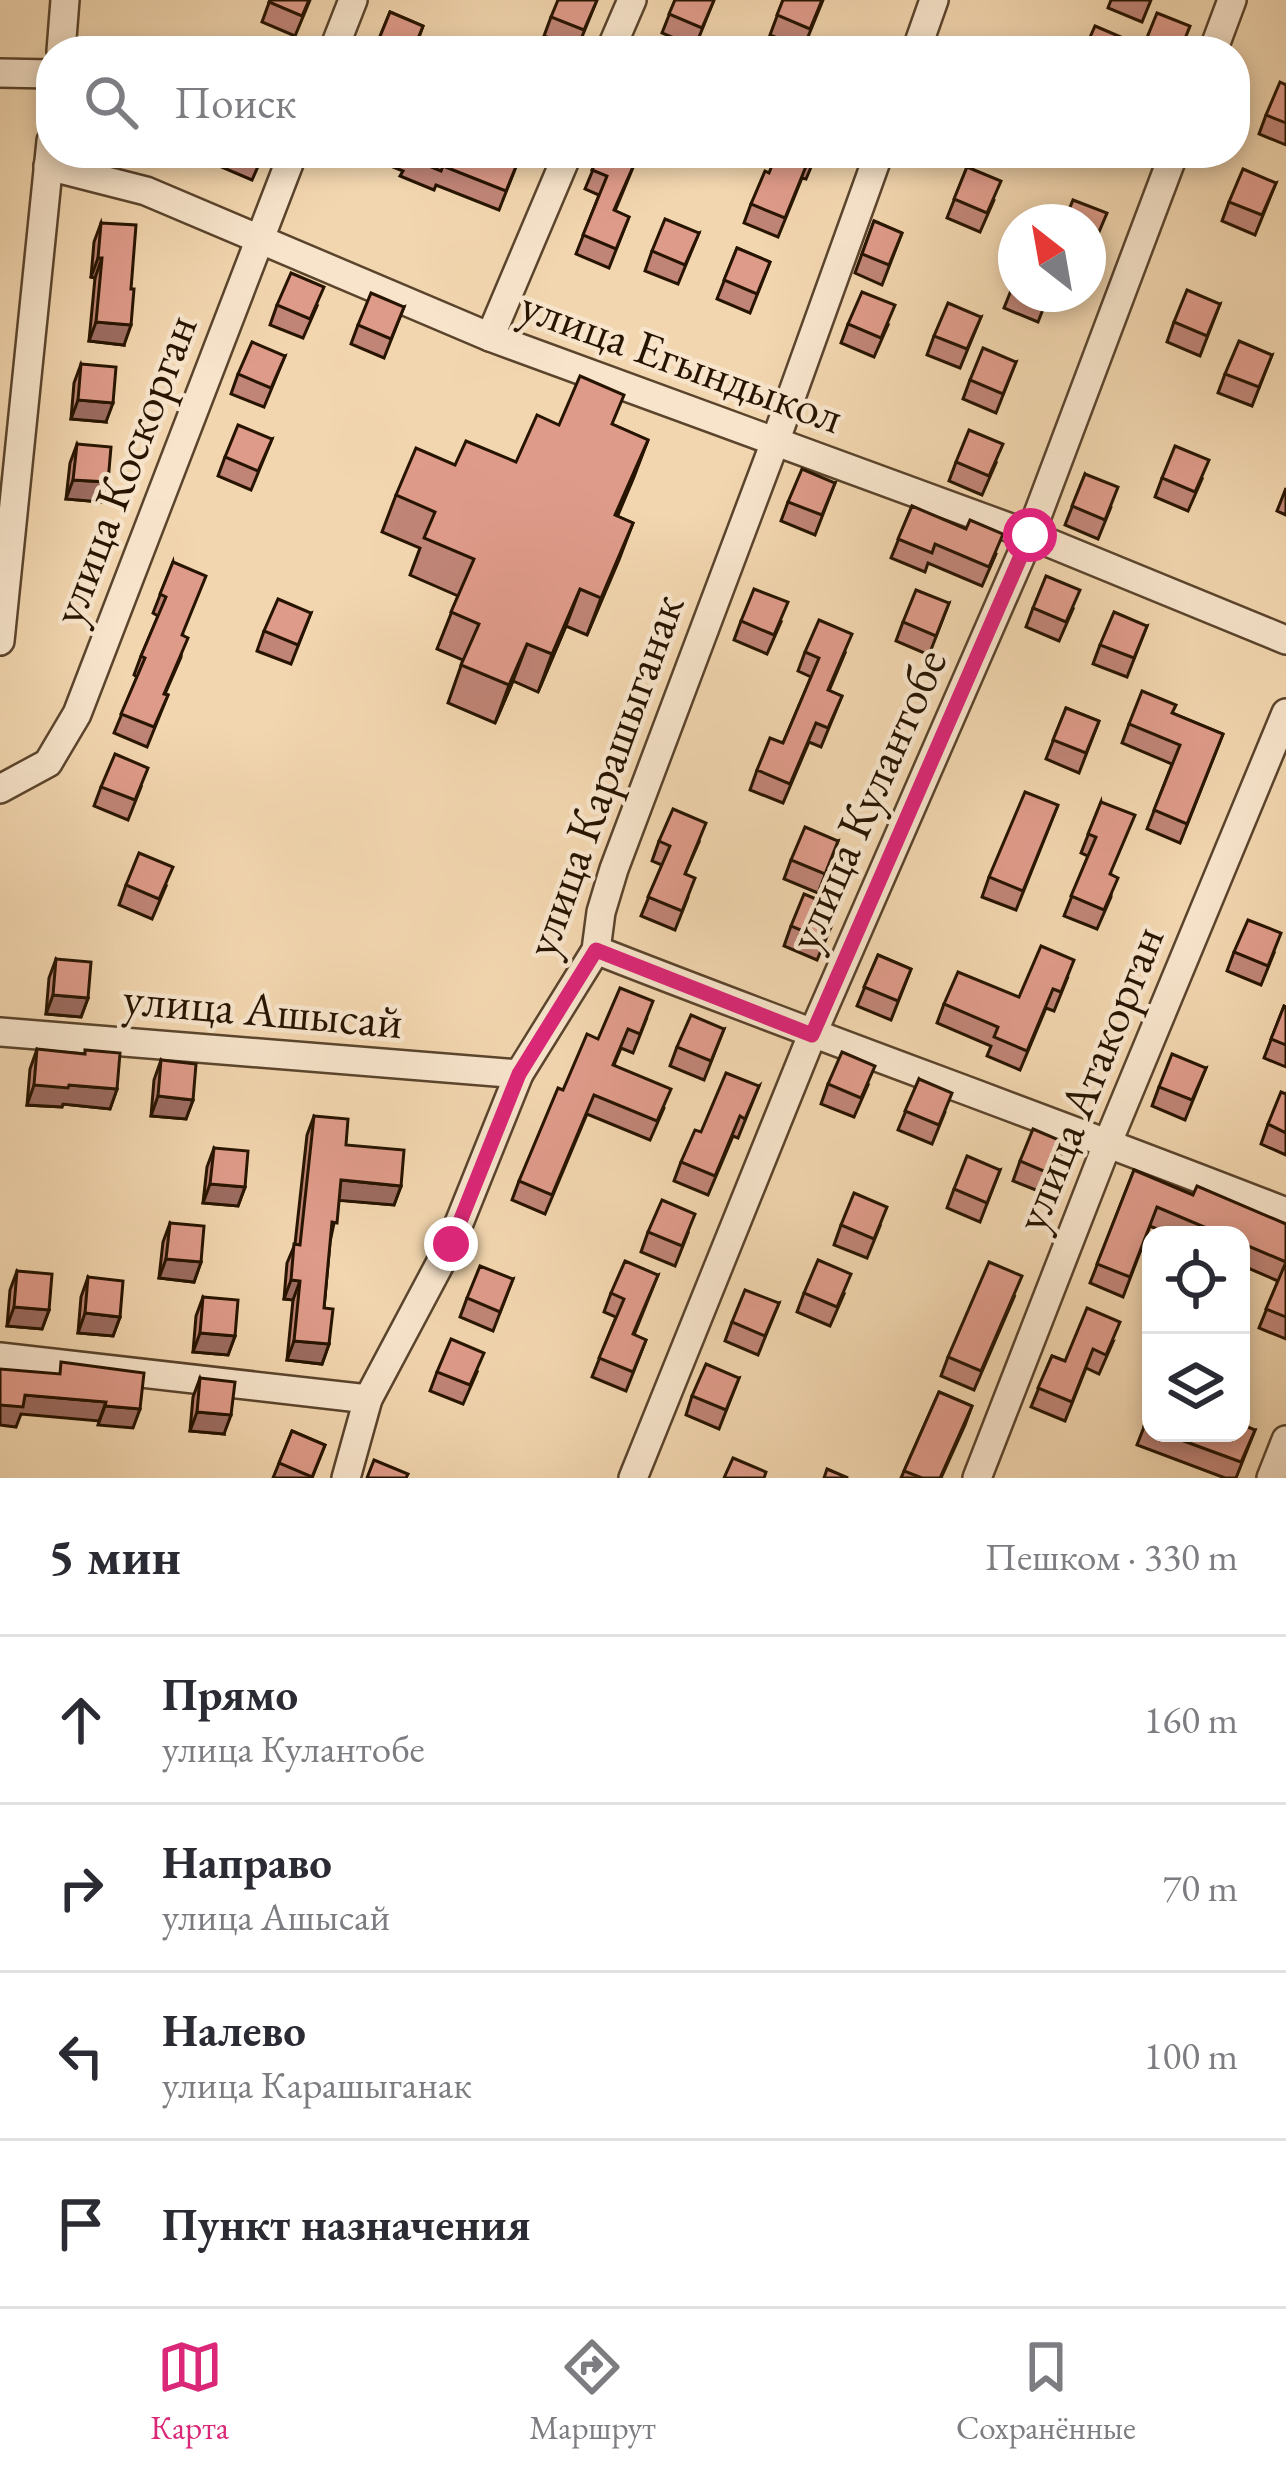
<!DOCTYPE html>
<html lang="ru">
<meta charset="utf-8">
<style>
:root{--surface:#fff;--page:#f7f7f7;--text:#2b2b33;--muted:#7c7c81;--line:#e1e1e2;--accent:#db2777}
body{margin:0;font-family:"EB Garamond",serif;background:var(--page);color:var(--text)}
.controls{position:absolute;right:36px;bottom:36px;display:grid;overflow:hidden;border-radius:24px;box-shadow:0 6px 18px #0003}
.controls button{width:108px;height:108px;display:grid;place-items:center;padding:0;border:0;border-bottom:3px solid var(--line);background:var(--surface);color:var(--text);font:60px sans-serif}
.compass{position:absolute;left:998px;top:204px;width:108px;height:108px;border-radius:50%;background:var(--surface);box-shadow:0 6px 18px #0003;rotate:329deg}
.stop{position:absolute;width:36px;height:36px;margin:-27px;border:9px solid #db2777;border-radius:50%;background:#fff}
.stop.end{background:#db2777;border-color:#fff;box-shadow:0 3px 12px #0008}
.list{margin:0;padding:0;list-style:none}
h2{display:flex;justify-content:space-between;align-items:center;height:156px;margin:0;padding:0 48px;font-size:51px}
h2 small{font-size:39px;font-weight:400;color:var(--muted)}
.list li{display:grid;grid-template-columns:78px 1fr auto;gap:36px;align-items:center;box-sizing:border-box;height:168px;padding:0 48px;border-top:3px solid var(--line)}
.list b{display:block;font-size:45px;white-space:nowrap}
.list p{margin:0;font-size:39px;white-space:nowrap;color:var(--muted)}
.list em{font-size:39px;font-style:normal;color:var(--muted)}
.icon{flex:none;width:66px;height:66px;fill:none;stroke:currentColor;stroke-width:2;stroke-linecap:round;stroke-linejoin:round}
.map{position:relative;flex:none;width:1286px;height:1478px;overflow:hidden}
.search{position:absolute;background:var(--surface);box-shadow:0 6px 18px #0003;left:36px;right:36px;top:36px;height:132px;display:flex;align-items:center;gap:30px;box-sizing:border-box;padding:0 42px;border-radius:48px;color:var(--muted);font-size:45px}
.sheet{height:828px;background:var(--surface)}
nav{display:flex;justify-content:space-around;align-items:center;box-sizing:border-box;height:168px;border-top:3px solid var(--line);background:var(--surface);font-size:33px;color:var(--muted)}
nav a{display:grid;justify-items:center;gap:6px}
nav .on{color:var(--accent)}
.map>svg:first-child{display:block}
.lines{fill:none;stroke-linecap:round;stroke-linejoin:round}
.minor-casing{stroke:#5a442c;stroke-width:32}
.minor{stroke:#f7e4cb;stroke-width:27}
.wall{fill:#c08577;stroke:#271400;stroke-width:3}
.shaded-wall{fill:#9c6c61;stroke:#271400;stroke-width:3}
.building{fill:#df9b8a;stroke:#271400;stroke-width:3}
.route{stroke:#db2777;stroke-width:15}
.labels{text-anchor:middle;stroke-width:9;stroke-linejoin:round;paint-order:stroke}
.street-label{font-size:48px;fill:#271400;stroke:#f7e4cb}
</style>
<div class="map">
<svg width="1286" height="1478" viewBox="0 0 1286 1478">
<rect width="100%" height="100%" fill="#f2d6af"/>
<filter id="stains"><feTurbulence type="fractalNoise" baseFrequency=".00167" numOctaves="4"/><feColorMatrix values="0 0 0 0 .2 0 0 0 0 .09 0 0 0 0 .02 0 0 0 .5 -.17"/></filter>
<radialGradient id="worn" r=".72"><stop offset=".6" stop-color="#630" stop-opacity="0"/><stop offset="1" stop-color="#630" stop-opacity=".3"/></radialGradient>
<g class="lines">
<defs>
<g id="minor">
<polyline points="61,51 65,0"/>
<polyline points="333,51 353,0"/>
<polyline points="610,51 632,0"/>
<polyline points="916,51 934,0"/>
<polyline points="1213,51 1232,0"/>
<polyline points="0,73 51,74"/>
<polyline points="48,166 146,191 490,337 1030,535 1286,640"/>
<polyline points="490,337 568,153"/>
<polyline points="0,641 51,141"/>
<polyline points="0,789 48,763 77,714 293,153"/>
<path d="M596,950C825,1040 1057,1122 1286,1212"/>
<polyline points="0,1032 519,1074"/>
<polyline points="0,1357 368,1399"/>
<polyline points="346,1478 368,1399 451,1243 519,1074 596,950 601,912 614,869 775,442 879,153"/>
<polyline points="633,1478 812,1035 1030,535 1174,153"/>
<polyline points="977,1478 1108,1142 1286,713"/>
<polyline points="1271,1478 1286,1440"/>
</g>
</defs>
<use href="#minor" class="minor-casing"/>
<use href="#minor" class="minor"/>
</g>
<g class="wall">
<polygon points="270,0 310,0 295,36 262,22"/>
<polygon points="597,0 577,49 544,36 551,17"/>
<polygon points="675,0 714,0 695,47 662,33"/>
<polygon points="783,0 823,0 803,49 770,35"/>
<polygon points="1111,0 1151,0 1142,22 1108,8"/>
<polygon points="390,12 423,26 414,51 374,51"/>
<polygon points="1286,85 1286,145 1259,134 1266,115"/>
<polygon points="224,153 264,153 252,180 219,166"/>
<polygon points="359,153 505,153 519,159 499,210 436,185 434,190 400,176 403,171"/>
<polygon points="600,153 639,153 615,211 629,217 609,268 576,254 599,195 585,189"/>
<polygon points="817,153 806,179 802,178 778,237 744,223 751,204 769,173"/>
<polygon points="967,167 994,200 980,232 947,218"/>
<polygon points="1276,183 1255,235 1222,221 1229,202"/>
<polygon points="874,221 902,233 882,285 855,273"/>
<polygon points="101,223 124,345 89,341 95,278 91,277 94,242"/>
<polygon points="699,233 678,284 645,271 652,251"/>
<polygon points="737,248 770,262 750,313 717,299"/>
<polygon points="1016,278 1016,294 1049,294 1038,322 1004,308"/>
<polygon points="1220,304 1200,356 1167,342 1174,322"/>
<polygon points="277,305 317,306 303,338 270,325"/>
<polygon points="404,307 384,358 351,344 358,325"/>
<polygon points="981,317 960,368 927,355 934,336"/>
<polygon points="848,324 888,325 874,357 841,343"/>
<polygon points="1272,355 1252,406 1218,393 1225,374"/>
<polygon points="285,356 264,407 231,394 238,374"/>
<polygon points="1016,362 996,413 963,399 970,380"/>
<polygon points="81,364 106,422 71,419 74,383"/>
<polygon points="559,425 614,425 648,440 617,516 633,523 587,635 566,626 538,692 513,681 495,723 448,703 463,660 437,649 458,596 410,575 420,548 382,532 396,495 455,465 516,462"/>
<polygon points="272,439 251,490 218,476 225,457"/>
<polygon points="77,444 101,502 66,499 70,463"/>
<polygon points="956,462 996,463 982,495 949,481"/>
<polygon points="1085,474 1111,507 1098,539 1065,525"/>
<polygon points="1162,478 1202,479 1188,511 1155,497"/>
<polygon points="835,483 815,535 781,521 788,502"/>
<polygon points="1286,488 1286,515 1277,511"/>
<polygon points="912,506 996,554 982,586 928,563 925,572 891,558"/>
<polygon points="173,562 183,636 181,657 165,694 168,695 147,747 114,733 137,677 134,675 141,656 158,616 153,613"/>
<polygon points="949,603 929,655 896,641 903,622"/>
<polygon points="1033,608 1073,609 1059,641 1026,627"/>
<polygon points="311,613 291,664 257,651 264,631"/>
<polygon points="741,621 781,622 767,654 734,640"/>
<polygon points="1147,626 1127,677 1093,664 1100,645"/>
<polygon points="805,652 845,653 829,691 842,696 821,747 809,742 783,803 750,790 757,770 783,743 811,677 798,671"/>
<polygon points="1066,708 1099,721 1079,773 1046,759"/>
<polygon points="1172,713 1223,734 1180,843 1147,829 1172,764 1122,743 1129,724"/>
<polygon points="101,787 141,787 128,820 94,806"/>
<polygon points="1101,802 1111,875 1111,897 1097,929 1064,916 1088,856 1081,853"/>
<polygon points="1058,805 1016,910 982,897 989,877"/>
<polygon points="659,841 699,842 685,874 688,897 675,930 641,916 662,865 652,861"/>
<polygon points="838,841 818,893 784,879 791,860"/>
<polygon points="126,885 166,886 152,919 119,905"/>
<polygon points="791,926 831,927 817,960 784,946"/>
<polygon points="1234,952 1274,953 1261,985 1227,971"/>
<polygon points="878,955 911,969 891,1020 857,1006"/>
<polygon points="56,959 88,998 81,1017 46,1014 49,978"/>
<polygon points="1067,979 1054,1011 1046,1008 1020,1070 987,1056 991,1046 937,1023 944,1004 1019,997"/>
<polygon points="1284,1006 1286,1007 1286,1067 1264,1058"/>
<polygon points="646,1020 633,1053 621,1048 614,1065 664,1108 650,1140 587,1114 545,1214 512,1200 519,1181 598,1039"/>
<polygon points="724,1029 704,1080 670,1066 677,1047"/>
<polygon points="37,1049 117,1089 110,1109 63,1104 62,1107 27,1105 30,1069"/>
<polygon points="161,1060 193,1100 186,1119 151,1116 154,1080"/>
<polygon points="1206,1068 1185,1120 1152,1106 1159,1087"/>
<polygon points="919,1079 945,1112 932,1144 898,1130"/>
<polygon points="828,1084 868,1085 854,1117 821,1104"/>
<polygon points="759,1086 738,1138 733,1136 708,1195 674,1181 681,1162 701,1132"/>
<polygon points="1286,1094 1286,1155 1261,1144 1268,1124"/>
<polygon points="314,1116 346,1145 401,1186 394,1205 339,1200 330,1242 324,1308 329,1344 322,1364 287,1360 293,1300 284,1299 287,1263 295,1244 307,1135"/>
<polygon points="1066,1143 1046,1194 1013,1181 1020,1161"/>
<polygon points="214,1148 245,1187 238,1206 203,1203 207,1167"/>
<polygon points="1000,1170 980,1222 947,1208 954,1189"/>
<polygon points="1134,1170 1193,1195 1286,1224 1286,1339 1259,1328 1278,1281 1241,1265 1241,1235 1171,1235 1150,1226 1123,1297 1090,1283"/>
<polygon points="170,1223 201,1262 194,1282 159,1278 163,1242"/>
<polygon points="841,1225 880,1226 867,1258 834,1245"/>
<polygon points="648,1232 688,1233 675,1266 641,1252"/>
<polygon points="17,1271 49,1310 42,1329 7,1326 10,1290"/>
<polygon points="658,1275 634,1335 646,1340 626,1391 592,1377 616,1317 604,1312 611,1293"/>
<polygon points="88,1277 120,1317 113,1336 78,1333 81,1297"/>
<polygon points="513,1279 493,1331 460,1317 467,1298"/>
<polygon points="804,1293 844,1294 830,1326 797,1312"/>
<polygon points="1015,1295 974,1390 941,1376 948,1357"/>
<polygon points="203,1297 235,1336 228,1355 193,1352 196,1316"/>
<polygon points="779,1303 758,1355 725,1341 732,1322"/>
<polygon points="1113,1342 1099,1374 1086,1368 1065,1421 1031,1407 1052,1356 1065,1361"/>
<polygon points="437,1372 477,1372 463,1404 430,1391"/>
<polygon points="200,1378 224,1434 190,1431 193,1397"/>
<polygon points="739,1378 719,1429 686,1415 692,1396"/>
<polygon points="939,1392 972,1406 965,1425 941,1478 901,1478"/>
<polygon points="1151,1409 1151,1433 1241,1433 1255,1430 1236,1478 1225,1478 1137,1445"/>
<polygon points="292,1431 325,1445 312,1478 273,1478"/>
</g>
<g class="shaded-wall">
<polygon points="106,153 142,153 140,158 106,155"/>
<polygon points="98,258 102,258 95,278 91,277"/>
<polygon points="96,322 131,325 124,345 89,341"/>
<polygon points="78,400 113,403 106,422 71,419"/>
<polygon points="648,440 634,477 602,553 615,515"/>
<polygon points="73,480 108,482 101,502 66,499"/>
<polygon points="633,523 619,560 587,635 601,598"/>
<polygon points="580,589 566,626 538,692 552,654"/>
<polygon points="527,644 513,681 495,723 509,685"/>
<polygon points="53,995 88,998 81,1017 46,1014"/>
<polygon points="34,1085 69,1085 117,1089 110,1109 63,1104 62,1107 27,1105"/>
<polygon points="158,1096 193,1100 186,1119 151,1116"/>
<polygon points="341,1180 401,1186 394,1205 334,1200"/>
<polygon points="210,1184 245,1187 238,1206 203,1203"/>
<polygon points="166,1259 201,1262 194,1282 159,1278"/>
<polygon points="291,1280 300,1281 293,1300 284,1299"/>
<polygon points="14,1307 49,1310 42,1329 7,1326"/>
<polygon points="85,1313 120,1317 113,1336 78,1333"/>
<polygon points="200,1333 235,1336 228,1355 193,1352"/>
<polygon points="294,1341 329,1344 322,1364 287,1360"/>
<polygon points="25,1395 106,1402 99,1421 21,1414 16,1427 0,1425 0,1405"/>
<polygon points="105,1406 140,1409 133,1428 98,1425"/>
<polygon points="197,1412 231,1415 224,1434 190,1431"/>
</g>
<g class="building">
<polygon points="270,0 309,0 302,16 269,2"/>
<polygon points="558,0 597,0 584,30 551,17"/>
<polygon points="675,0 714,0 702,28 669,14"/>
<polygon points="783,0 822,0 810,29 777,15"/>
<polygon points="390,12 423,26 413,51 393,51 377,44"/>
<polygon points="1157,13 1190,26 1180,51 1158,51 1144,45"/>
<polygon points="1095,26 1128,40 1123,51 1084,51"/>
<polygon points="261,39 290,51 256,51"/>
<polygon points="1010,42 1032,51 1006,51"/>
<polygon points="1280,82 1286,85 1286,123 1266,115"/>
<polygon points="240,153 263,153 259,161"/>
<polygon points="409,153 505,153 519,159 506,191 443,166 441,171 407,157"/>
<polygon points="600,153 639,153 614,210 629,217 616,249 583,235 607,176 592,170"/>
<polygon points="777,153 816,153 813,160 809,159 785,218 751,204 765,171 769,173"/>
<polygon points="967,167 1001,181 987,213 954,199"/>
<polygon points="1243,169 1276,183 1262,215 1229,202"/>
<polygon points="1073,200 1107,213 1093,246 1088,244 1088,222 1064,222"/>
<polygon points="665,219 699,233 685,265 652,251"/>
<polygon points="874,221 902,233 889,265 862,254"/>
<polygon points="101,223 136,225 131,289 134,289 131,325 96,322 102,258 98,258"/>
<polygon points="737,248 770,262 757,294 724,280"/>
<polygon points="291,273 324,287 310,319 277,305"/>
<polygon points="1187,290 1220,304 1207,336 1174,322"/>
<polygon points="862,292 895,305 881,338 848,324"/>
<polygon points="371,293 404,307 391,339 358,325"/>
<polygon points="1024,294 1048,294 1045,303"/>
<polygon points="948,303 981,317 967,349 934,336"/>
<polygon points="1239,341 1272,355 1259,387 1225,374"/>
<polygon points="252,342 285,356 271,388 238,374"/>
<polygon points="983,348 1016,362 1003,394 970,380"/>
<polygon points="81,364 116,367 113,403 78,400"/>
<polygon points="580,376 624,395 612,424 648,440 615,515 633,523 601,598 580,589 552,654 527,644 509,685 461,665 479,624 451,612 474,559 424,538 435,512 396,495 416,448 455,465 466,441 516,462 537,415 559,425"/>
<polygon points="238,425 272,439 258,471 225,457"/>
<polygon points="969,430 1003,444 989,476 956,462"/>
<polygon points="77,444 111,447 108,482 73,480"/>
<polygon points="1175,446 1209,460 1195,492 1162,478"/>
<polygon points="802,469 835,483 822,515 788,502"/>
<polygon points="1085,474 1118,487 1105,520 1072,506"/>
<polygon points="912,506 966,529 970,520 1003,534 989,567 935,544 932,553 898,539"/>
<polygon points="173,562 206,576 182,635 188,638 164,694 168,695 154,727 121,714 145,658 141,656 166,597 160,594"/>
<polygon points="1046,576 1080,590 1066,622 1033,608"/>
<polygon points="754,589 788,602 774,635 741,621"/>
<polygon points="916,590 949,603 936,636 903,622"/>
<polygon points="278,599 311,613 298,645 264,631"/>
<polygon points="1114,612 1147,626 1134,658 1100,645"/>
<polygon points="819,620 852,634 828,690 842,696 828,728 816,723 790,784 757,770 770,738 783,743 819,658 805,652"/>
<polygon points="1142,691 1176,705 1172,713 1223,734 1187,824 1154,810 1180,745 1129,724"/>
<polygon points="1066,708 1099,721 1086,753 1053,740"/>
<polygon points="115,754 148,768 135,800 101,787"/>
<polygon points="1025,792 1058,805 1023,891 989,877"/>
<polygon points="1101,802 1135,815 1110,874 1118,878 1104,910 1071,896 1096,837 1088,834"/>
<polygon points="673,809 706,823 685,874 695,878 682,911 648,897 670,846 659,841"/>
<polygon points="805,827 838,841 825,874 791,860"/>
<polygon points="139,853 173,867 159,899 126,885"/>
<polygon points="804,894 838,908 824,940 791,926"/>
<polygon points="1248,920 1281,933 1268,966 1234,952"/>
<polygon points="1041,946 1074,960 1061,992 1053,989 1027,1051 994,1037 998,1027 944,1004 958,972 1019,997"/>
<polygon points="878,955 911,969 898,1001 864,987"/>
<polygon points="56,959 91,962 88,998 53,995"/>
<polygon points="620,988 653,1001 640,1034 628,1029 613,1065 671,1089 657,1121 594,1095 552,1195 519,1181 558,1088 563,1090 587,1034 598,1039"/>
<polygon points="1284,1006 1286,1007 1286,1045 1271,1039"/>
<polygon points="691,1015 724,1029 711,1061 677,1047"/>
<polygon points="37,1049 85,1054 85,1050 120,1053 117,1089 69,1085 68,1088 34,1085"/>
<polygon points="842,1052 875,1066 861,1098 828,1084"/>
<polygon points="1172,1054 1206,1068 1192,1100 1159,1087"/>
<polygon points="161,1060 196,1064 193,1100 158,1096"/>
<polygon points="726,1073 759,1086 745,1119 740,1116 715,1176 681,1162 695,1130 701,1132"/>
<polygon points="919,1079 952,1093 939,1125 905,1111"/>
<polygon points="1281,1092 1286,1094 1286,1133 1268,1124"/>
<polygon points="314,1116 348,1119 346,1145 404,1150 401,1186 341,1180 337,1223 332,1222 324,1308 333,1309 329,1344 294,1341 300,1281 291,1280 294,1244 300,1245"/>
<polygon points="1033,1129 1066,1143 1053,1175 1020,1161"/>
<polygon points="214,1148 248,1151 245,1187 210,1184"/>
<polygon points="967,1156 1000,1170 987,1203 954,1189"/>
<polygon points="1134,1170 1193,1195 1197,1186 1286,1224 1286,1317 1266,1309 1286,1262 1241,1243 1241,1235 1223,1235 1157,1207 1130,1277 1097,1264"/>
<polygon points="854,1193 887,1207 874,1239 841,1225"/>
<polygon points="662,1200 695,1214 682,1246 648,1232"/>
<polygon points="170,1223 204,1226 201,1262 166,1259"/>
<polygon points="818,1260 851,1274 837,1307 804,1293"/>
<polygon points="625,1261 658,1275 633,1334 646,1340 633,1372 599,1358 624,1299 611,1293"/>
<polygon points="989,1262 1022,1276 981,1371 948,1357"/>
<polygon points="480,1266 513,1279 500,1312 467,1298"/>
<polygon points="17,1271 52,1274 49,1310 14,1307"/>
<polygon points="88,1277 123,1281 120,1317 85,1313"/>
<polygon points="745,1290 779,1303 765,1336 732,1322"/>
<polygon points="203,1297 238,1300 235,1336 200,1333"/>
<polygon points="1087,1308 1120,1322 1106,1355 1093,1349 1072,1402 1038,1388 1052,1356 1065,1361"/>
<polygon points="451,1339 484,1353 470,1385 437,1372"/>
<polygon points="61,1362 144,1373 140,1409 105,1406 106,1402 25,1395 23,1407 0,1405 0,1369 60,1374"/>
<polygon points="706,1364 739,1378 726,1410 692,1396"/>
<polygon points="200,1378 235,1382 231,1415 197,1412"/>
<polygon points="939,1392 972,1406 940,1478 922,1478 904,1471"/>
<polygon points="1151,1409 1151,1429 1144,1426"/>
<polygon points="1241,1424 1255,1430 1241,1462 1162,1433 1241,1433"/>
<polygon points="292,1431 325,1445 312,1477 279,1463"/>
<polygon points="733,1458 766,1472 764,1478 724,1478"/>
<polygon points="374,1460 408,1474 406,1478 367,1478"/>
<polygon points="827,1469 848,1478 824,1478"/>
</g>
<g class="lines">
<polyline class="route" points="451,1244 519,1074 596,950 812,1035 1030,535"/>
</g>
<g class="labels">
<g class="street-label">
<text transform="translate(682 360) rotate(20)" y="17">улица Егындыкол</text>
<text transform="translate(123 469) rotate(-69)" y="17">улица Коскорган</text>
<text transform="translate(603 775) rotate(-70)" y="17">улица Карашыганак</text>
<text transform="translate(866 799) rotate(-66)" y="17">улица Кулантобе</text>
<text transform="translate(263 1009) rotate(5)" y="17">улица Ашысай</text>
<text transform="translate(1088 1078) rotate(-68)" y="17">улица Атакорган</text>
</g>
</g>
<rect width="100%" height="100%" filter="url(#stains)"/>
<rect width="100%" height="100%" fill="url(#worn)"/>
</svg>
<div class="controls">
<button><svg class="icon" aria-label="locate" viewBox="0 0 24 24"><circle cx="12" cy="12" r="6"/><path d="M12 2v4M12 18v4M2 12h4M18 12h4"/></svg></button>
<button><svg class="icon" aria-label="layers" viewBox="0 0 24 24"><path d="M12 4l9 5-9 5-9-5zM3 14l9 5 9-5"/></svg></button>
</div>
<svg class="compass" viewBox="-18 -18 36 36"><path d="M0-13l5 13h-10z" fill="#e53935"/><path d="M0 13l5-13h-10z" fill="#7c7c81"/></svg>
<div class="stop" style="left:1030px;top:535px"></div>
<div class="stop end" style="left:451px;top:1244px"></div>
<div class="search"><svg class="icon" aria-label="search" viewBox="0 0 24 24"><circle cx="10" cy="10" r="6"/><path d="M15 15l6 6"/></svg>Поиск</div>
</div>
<section class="sheet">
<h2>5 мин<small>Пешком · 330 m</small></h2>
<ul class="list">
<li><svg class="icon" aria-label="ahead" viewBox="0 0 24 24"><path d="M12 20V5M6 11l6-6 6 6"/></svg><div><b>Прямо</b><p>улица Кулантобе</p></div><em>160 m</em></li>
<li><svg class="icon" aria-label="right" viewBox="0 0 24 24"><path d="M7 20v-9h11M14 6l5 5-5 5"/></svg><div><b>Направо</b><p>улица Ашысай</p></div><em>70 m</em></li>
<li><svg class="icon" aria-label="left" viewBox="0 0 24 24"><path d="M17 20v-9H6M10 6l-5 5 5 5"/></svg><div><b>Налево</b><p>улица Карашыганак</p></div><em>100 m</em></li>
<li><svg class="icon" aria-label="arrive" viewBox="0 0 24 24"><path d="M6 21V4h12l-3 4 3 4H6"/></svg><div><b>Пункт назначения</b></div></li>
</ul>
</section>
<nav>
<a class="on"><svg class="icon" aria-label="map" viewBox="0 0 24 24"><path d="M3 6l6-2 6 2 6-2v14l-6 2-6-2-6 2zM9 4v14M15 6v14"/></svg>Карта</a>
<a><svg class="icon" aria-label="directions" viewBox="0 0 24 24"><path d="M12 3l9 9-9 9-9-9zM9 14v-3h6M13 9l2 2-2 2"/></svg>Маршрут</a>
<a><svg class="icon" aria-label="saved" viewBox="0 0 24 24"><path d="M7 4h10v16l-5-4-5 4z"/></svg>Сохранённые</a>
</nav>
